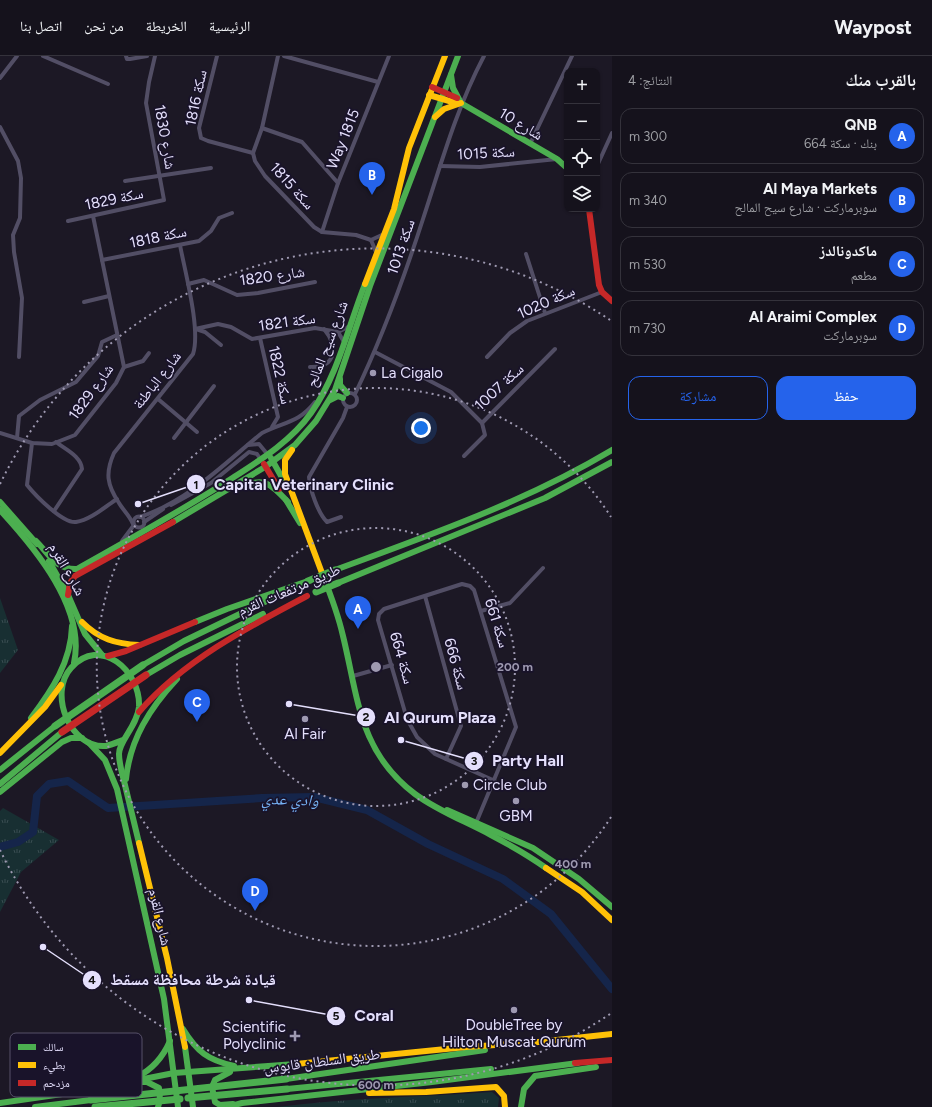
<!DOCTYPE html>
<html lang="ar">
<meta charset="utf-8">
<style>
:root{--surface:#15121c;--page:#222029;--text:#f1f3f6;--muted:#9d9ea3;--line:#34323b;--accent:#2563eb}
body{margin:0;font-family:Figtree,"Noto Naskh Arabic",sans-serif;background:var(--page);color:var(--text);direction:rtl}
.controls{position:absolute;right:12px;top:12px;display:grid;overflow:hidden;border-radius:8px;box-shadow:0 1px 3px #0004}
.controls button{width:36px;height:36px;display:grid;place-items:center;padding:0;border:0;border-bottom:1px solid var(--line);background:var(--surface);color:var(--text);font:20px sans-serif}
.you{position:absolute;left:421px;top:372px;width:14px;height:14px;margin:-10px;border:3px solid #fff;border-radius:50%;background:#1a73e8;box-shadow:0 0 0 6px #1a73e833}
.badge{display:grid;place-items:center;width:26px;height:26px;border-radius:50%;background:var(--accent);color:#fff;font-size:13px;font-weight:700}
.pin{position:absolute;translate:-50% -33px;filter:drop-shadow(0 1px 2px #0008)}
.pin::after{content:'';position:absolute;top:21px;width:14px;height:12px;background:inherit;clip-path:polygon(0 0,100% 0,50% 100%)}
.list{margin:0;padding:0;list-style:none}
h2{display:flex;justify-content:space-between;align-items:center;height:52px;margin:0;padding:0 16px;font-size:17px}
h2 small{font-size:13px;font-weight:400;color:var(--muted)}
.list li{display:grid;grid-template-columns:26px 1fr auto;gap:12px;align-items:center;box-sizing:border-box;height:56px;margin:0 8px 8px;padding:0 8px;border:1px solid var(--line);border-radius:12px}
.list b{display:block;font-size:15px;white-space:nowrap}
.list p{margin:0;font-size:13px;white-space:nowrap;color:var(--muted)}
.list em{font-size:13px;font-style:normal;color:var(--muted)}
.actions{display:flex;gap:8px;padding:12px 16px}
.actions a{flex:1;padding:9px 0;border:1px solid var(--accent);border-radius:12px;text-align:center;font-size:14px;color:var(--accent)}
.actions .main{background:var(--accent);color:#fff}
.icon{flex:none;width:22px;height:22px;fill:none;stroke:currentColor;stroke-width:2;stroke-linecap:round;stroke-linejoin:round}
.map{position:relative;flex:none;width:612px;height:1051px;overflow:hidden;direction:ltr}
header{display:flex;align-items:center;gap:24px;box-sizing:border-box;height:56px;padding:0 20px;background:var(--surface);border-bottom:1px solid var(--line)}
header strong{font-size:19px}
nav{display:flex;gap:22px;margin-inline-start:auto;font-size:14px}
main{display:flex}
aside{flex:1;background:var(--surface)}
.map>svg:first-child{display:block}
.grass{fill:url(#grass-tufts)}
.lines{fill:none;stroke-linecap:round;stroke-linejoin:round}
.river{stroke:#15254a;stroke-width:8}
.street{stroke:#524e65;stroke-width:4}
.fast{stroke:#4caf50;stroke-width:6}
.slow{stroke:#ffc107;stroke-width:6}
.jam{stroke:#c62828;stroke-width:6}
.fast-bridge{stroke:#4caf50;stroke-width:7}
.jam-bridge{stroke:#c62828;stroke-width:7}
.ring{fill:none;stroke:#9e99b1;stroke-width:2;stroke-dasharray:2 4}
.poi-dot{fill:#9e99b1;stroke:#19132a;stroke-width:1.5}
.labels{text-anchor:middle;stroke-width:3.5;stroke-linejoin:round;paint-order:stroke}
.street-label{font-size:15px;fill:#e4dffc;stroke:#19132a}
.poi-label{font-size:15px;fill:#e4dffc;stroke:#19132a}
.water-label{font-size:16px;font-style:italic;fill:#76b2f4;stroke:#19132a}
.key{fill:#19132a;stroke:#565069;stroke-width:1}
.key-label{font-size:11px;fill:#e4dffc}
.centre{fill:#9e99b1;stroke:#19132a;stroke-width:2}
.ring-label{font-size:12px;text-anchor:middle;font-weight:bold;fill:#9e99b1;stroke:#19132a;stroke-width:3.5;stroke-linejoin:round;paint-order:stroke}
.leader{fill:none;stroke:#e4dffc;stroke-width:1.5}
.callout-dot{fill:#e4dffc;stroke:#19132a;stroke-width:1.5}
.mark-label{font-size:12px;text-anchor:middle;font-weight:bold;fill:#111}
.callout-label{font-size:16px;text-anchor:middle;font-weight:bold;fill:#e4dffc;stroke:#19132a;stroke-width:3.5;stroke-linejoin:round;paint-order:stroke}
</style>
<header>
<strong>Waypost</strong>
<nav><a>الرئيسية</a><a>الخريطة</a><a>من نحن</a><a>اتصل بنا</a></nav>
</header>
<main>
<aside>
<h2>بالقرب منك<small>النتائج: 4</small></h2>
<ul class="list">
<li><span class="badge">A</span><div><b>QNB</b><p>بنك · سكة 664</p></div><em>300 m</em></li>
<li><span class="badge">B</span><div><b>Al Maya Markets</b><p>سوبرماركت · شارع سيح المالح</p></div><em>340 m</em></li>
<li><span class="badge">C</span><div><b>ماكدونالدز</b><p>مطعم</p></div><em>530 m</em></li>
<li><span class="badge">D</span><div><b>Al Araimi Complex</b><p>سوبرماركت</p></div><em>730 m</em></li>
</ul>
<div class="actions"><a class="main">حفظ</a><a>مشاركة</a></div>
</aside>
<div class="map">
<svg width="612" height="1051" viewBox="0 0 612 1051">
<defs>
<pattern id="grass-tufts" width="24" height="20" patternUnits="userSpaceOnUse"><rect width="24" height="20" fill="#182f32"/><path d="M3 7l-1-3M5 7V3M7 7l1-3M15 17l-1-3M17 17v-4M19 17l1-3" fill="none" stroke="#394d51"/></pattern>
</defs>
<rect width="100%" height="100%" fill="#1c1825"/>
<g class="grass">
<polygon points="0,542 18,594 0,617"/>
<polygon points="3,752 59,784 21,816 0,856 0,755"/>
<path d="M492,1036L499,1042L498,1051H277C349,1042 420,1041 492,1036Z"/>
</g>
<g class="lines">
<polyline class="river" points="0,791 18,786 33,776 37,740 49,728 68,725 108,752 262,742 314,741 367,754 428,788 503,823 551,858 612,933"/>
<g class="street">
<polyline points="43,0 108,28"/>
<polyline points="126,0 127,3 130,3 147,0"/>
<polyline points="217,0 199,72 201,82 208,85 253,97"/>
<polyline points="278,0 262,72 253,97 255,105 265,120 314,171 322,176 356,179 371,184 384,178"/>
<polyline points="284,0 378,26"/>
<polyline points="0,22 17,0"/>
<polyline points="0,71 18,105 21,122 20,162 13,179 14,196 22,242 19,301"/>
<polyline points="262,72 302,86 338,127"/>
<polyline points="530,88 572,0"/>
<polyline points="440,110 480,111 557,103"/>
<polyline points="597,110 612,77"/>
<polyline points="125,125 211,112"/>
<polyline points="68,165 164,144 146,47 149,26 155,0"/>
<polyline points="322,176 338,127 389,0"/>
<polyline points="371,184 376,196"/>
<polyline points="526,198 545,257"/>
<polyline points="102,204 199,185 211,175 219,162 232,157"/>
<polyline points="188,228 204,224 237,239 258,237 315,226"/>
<polyline points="84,246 109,240"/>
<polyline points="195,273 218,268 231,271 252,283 315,272 338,276 348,271"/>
<polyline points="196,273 205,276 221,289"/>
<polyline points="338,276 344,286"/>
<polyline points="260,282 278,361 272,371"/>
<polyline points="375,296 451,336 482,367 555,293"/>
<polyline points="487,301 510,277 527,265 602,236"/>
<polyline points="124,311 143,305 149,297"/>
<path d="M310,311C337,312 338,290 324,273"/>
<circle cx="350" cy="344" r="7"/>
<path d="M355,338C382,282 404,222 423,163C441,108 457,51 484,0"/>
<polyline points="158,343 197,376"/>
<polyline points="0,377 32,387 52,388 75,379 116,327 124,311 93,160"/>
<polyline points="17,382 19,360 40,344 76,326 98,300 102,286 117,279"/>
<polyline points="174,382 214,330"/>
<path d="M32,387L27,429C35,439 63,468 76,466C90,464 105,451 117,443"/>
<polyline points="248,389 259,388 268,399"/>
<polyline points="464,400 485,379 482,367"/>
<polyline points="171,449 211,427 249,396 257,398 261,404"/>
<path d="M54,455L82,413C81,400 66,394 56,386"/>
<circle cx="139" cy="466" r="5.5"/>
<path d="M140,461C188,445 224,408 262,377C283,366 299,367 315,346"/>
<path d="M341,461L327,466C318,457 310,434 309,421L343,362L347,351"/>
<polyline points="144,466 163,453"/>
<path d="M133,468C130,460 123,454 119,447C107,429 105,417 114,397L193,298C201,274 185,216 180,189"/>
<polyline points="122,485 134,469"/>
<polyline points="425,540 461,670 446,703"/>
<polyline points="481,555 510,547 543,512"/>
<polyline points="353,620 392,609"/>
<polyline points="476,767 516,671 474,534 470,530 462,528 384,553 379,558 378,564 407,663 417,681 435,698 495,725"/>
</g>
<g class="fast">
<polyline points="451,19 453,32 461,47 557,103 567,112"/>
<polyline points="340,323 340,329 347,337"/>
<polyline points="330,344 338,340 343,342"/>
<polyline points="271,402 285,427"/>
<path d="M237,433C263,420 269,426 288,446"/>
<polyline points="286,444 300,467"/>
<polyline points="0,446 37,488"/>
<path d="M0,454C35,492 86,552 74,607"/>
<polyline points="173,466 265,411 295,389 316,365 335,334 370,230 458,0"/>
<path d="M36,485C49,498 56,514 77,513C130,483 183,454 234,421C262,403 292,384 311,357C338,319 348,271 365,228"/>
<polyline points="49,505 68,539 85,578 102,599"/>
<path d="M335,514C430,479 525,446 612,394"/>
<path d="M322,517C330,537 338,558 343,580C358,641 359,696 415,738C438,755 465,765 491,779C510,789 529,800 546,812"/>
<polyline points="338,527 545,442 612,406"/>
<polyline points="195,566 227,553 308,525"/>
<polyline points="143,609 184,585 281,538"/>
<polyline points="146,619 180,599 263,558"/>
<path d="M31,662C52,634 71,606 72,570"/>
<path d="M123,684C118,686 111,689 106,690C70,693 48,637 71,612C100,579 141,615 139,651C137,670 119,685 119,698C119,707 122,717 124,725C129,746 134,767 139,787"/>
<polyline points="89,687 105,704 117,733 164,943 178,1051"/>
<polyline points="0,714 55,670"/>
<path d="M126,723C130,683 150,652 177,623"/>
<polyline points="0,728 62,676"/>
<polyline points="0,736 62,686 71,682 82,682"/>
<polyline points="447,754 533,792 579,823 612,851"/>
<path d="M183,973C197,996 208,1004 234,1010"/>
<polyline points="185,991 193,1051"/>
<polyline points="230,1016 215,1024 212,1031 215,1046 220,1049 233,1048"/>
<path d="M137,1021C153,1013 163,1001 170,985"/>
<polyline points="286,1023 485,994"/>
<polyline points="141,1026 147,1026 159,1032 160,1044 158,1051"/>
<polyline points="287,1033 491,1013"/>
<polyline points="0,1047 83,1035 174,1017 296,1008"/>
<polyline points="35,1051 91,1044"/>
<polyline points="228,1051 242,1047 432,1026 578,1007"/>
<polyline points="521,1051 524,1033 535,1020 596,1011"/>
</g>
<g class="slow">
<polyline points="429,39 456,47"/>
<polyline points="435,61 444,53 461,47"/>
<polyline points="365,228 394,153 409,92 445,0"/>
<polyline points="292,394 285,404 285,418 322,517"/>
<path d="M82,566C99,583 116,588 139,589"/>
<polyline points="0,697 45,651 61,629"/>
<polyline points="139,787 167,902 185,991"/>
<polyline points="546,812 582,836 612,864"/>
<polyline points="520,988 612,978"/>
<polyline points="296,1008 466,991 524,987"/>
<polyline points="369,1037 426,1036 496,1031 504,1040 505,1051"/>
</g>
<g class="jam">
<polyline points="432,31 457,42"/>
<polyline points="589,153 599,229 602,236 612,245"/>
<polyline points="264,408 279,433"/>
<polyline points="68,539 70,527 75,520 173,466"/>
<polyline points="108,600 126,595 195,566"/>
<path d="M139,656C183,605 248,571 307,540"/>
<polyline points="575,1007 612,1004"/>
</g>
<g class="fast-bridge">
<polyline points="308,525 335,514"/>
<polyline points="316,536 338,527"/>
<polyline points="55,670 143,609"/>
<polyline points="188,1042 287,1033"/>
<polyline points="91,1044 286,1023"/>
<polyline points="95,1051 180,1043"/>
</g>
<polyline class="jam-bridge" points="62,676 146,619"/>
</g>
<g class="ring">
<circle cx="376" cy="611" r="139"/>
<path d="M611 761A279 279 0 1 1 611 461"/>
<path d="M610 958A418 418 0 0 1 0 794M0 428A418 418 0 0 1 610 264"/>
</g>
<g class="poi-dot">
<circle cx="373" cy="317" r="4"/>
<circle cx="305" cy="663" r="4"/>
<circle cx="465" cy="729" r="4"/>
<circle cx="516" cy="745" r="4"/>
<circle cx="514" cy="954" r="4"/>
<path d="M293 974h4v4h4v4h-4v4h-4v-4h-4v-4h4z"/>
</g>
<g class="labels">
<g class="street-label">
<text transform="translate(196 42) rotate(-78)" y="5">سكة 1816</text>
<text transform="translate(521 68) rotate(31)" y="5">شارع 10</text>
<text transform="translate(165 81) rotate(80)" y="5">1830 شارع</text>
<text transform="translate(343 83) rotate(-68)" y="5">Way 1815</text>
<text transform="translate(486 97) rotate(-3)" y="5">سكة 1015</text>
<text transform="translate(292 130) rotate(48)" y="5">سكة 1815</text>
<text transform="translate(114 143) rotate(-12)" y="5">سكة 1829</text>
<text transform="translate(158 181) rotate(-12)" y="5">سكة 1818</text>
<text transform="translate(401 191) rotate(-71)" y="5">سكة 1013</text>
<text transform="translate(272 220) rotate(-8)" y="5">1820 شارع</text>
<text transform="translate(546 246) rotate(-24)" y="5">سكة 1020</text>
<text transform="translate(287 266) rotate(-8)" y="5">سكة 1821</text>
<text transform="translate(327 288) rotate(-69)" y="5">شارع سيح المالح</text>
<text transform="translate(280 319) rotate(77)" y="5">سكة 1822</text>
<text transform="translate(157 324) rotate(-52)" y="5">شارع الباطنة</text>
<text transform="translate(499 331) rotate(-43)" y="5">سكة 1007</text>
<text transform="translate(91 336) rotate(-54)" y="5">1829 شارع</text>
<text transform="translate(67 513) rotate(60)" y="5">شارع القرم</text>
<text transform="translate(289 534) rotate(-23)" y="5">طريق مرتفعات القرم</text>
<text transform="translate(497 567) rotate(73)" y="5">سكة 661</text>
<text transform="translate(402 602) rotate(74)" y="5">سكة 664</text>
<text transform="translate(456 608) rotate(75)" y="5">سكة 666</text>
<text transform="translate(160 861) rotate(77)" y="5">شارع القرم</text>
<text transform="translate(322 1005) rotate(-7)" y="5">طريق السلطان قابوس</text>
</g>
<g class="poi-label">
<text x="381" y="322" text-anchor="start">La Cigalo</text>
<text x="305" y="683">Al Fair</text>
<text x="473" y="734" text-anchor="start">Circle Club</text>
<text x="516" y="765">GBM</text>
<text x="514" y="974">DoubleTree by<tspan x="514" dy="17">Hilton Muscat Qurum</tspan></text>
<text x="286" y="976" text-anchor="end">Scientific<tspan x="286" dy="17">Polyclinic</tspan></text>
</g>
<g class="water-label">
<text transform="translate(290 743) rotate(2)" y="6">وادي عدي</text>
</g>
</g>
<rect x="10" y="977" width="132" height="64" rx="6" class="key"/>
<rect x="18" y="988" width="18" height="6" fill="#4caf50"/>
<rect x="18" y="1006" width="18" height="6" fill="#ffc107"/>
<rect x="18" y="1024" width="18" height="6" fill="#c62828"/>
<g class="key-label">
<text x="43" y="995">سالك</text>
<text x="43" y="1013">بطيء</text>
<text x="43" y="1031">مزدحم</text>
</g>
<circle cx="376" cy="611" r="6" class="centre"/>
<g class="ring-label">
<text x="515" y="615">200 m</text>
<text x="573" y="812">400 m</text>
<text x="376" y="1033">600 m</text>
</g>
<path class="leader" d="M138 448L196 428M289 648L366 661M401 684L474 705M43 891L92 924M249 944L336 960"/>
<g class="callout-dot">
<circle cx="138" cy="448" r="4"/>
<circle cx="289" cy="648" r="4"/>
<circle cx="401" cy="684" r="4"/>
<circle cx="43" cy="891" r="4"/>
<circle cx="249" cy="944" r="4"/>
<circle cx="196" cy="428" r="10"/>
<circle cx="366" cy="661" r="10"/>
<circle cx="474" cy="705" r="10"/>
<circle cx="92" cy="924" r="10"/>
<circle cx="336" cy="960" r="10"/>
</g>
<g class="mark-label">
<text x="196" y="433">1</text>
<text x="366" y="665">2</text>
<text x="474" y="709">3</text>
<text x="92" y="928">4</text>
<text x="336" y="964">5</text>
</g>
<g class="callout-label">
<text x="304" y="434">Capital Veterinary Clinic</text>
<text x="440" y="667">Al Qurum Plaza</text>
<text x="528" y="710">Party Hall</text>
<text x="193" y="929">قيادة شرطة محافظة مسقط</text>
<text x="374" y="965">Coral</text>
</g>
</svg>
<div class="controls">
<button>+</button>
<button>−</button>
<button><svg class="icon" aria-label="locate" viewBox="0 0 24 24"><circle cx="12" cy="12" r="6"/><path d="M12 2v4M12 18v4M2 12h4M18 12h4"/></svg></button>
<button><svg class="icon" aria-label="layers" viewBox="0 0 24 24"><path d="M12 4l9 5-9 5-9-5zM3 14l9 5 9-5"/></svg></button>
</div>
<div class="you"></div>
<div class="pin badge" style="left:358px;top:573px">A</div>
<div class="pin badge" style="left:372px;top:139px">B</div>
<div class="pin badge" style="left:197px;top:666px">C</div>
<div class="pin badge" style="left:255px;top:855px">D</div>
</div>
</main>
